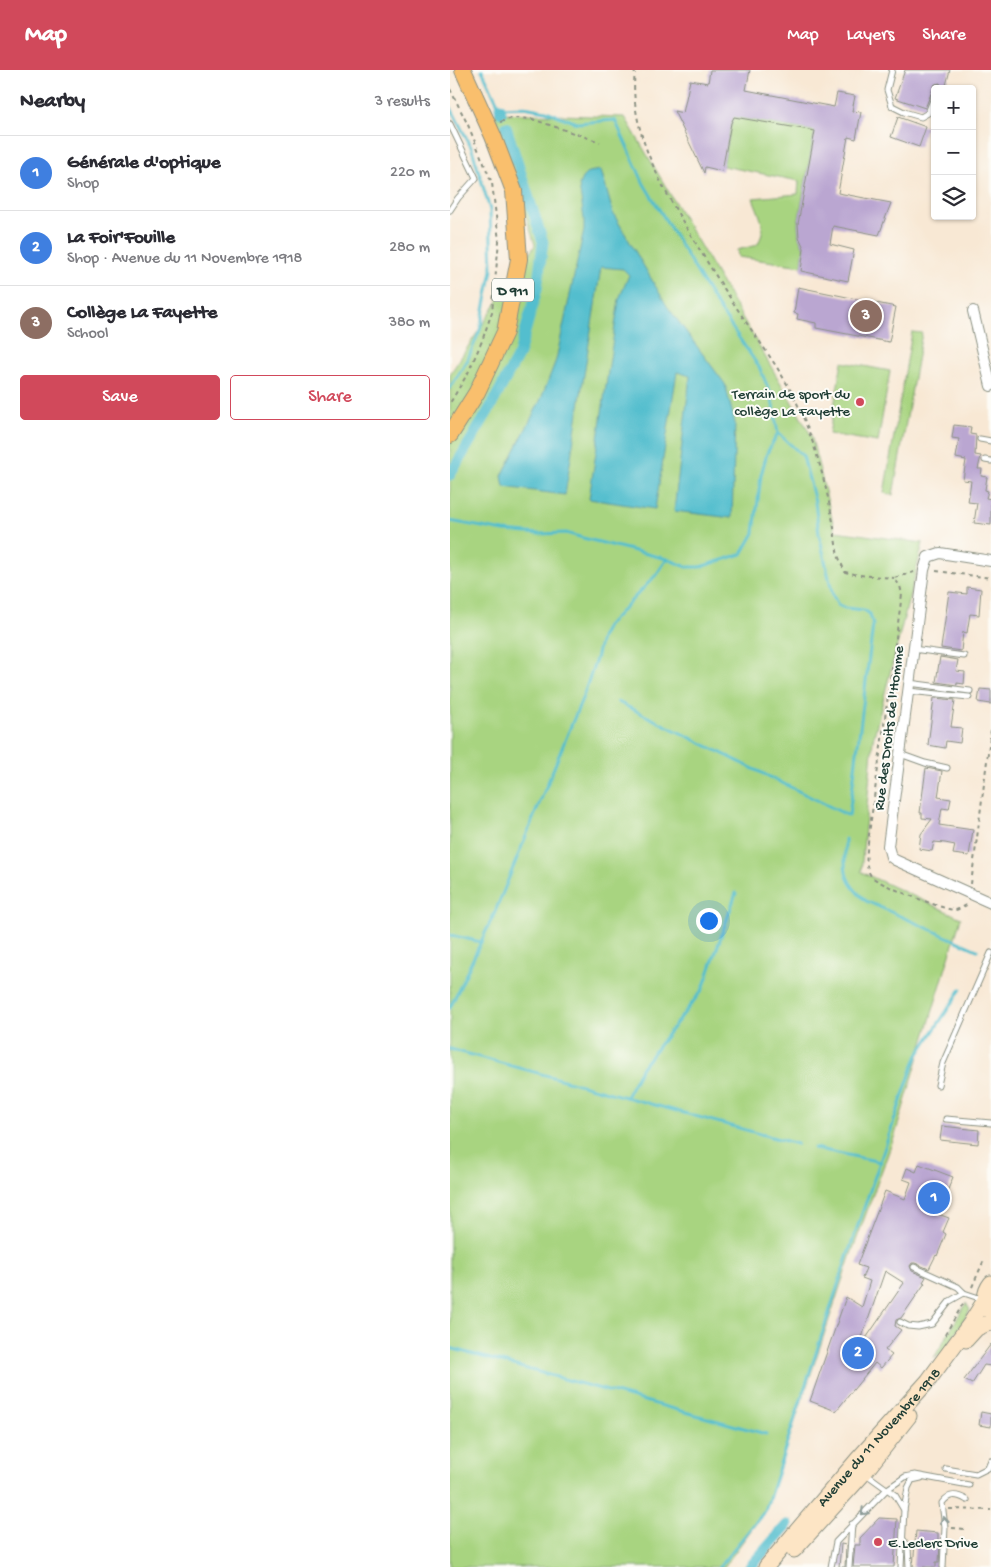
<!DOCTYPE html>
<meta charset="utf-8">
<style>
:root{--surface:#fff;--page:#f2f2f3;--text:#2b2b33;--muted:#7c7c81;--line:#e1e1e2;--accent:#d1495b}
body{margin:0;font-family:"Gochi Hand",sans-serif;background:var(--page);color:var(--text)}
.controls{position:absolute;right:15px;top:15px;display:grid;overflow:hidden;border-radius:5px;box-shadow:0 1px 4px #0004}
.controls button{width:45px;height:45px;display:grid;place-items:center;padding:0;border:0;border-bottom:1px solid var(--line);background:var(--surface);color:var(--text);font:25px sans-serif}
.you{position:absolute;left:258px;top:850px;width:18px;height:18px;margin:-12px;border:4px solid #fff;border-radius:50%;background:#1a73e8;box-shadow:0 0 0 8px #1a73e833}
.badge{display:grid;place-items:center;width:32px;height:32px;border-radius:50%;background:var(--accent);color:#fff;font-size:16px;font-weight:700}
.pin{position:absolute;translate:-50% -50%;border:2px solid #fff;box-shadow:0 1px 5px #0006}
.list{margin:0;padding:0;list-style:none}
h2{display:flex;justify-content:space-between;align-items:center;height:65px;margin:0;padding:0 20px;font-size:21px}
h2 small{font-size:16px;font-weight:400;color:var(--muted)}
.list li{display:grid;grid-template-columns:32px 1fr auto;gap:15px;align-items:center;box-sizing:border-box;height:75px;padding:0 20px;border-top:1px solid var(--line)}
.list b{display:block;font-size:19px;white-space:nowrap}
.list p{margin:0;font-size:16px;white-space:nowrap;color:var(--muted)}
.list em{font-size:16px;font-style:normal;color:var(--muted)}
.actions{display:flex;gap:10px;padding:15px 20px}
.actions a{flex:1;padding:11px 0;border:1px solid var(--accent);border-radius:5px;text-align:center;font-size:18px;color:var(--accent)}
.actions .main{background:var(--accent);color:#fff}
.icon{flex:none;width:28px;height:28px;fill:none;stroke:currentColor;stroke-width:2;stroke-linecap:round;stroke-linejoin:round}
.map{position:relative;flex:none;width:541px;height:1497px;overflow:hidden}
header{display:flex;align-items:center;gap:30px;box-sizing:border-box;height:70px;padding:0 25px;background:var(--accent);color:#fff}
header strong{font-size:24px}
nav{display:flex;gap:28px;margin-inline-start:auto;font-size:18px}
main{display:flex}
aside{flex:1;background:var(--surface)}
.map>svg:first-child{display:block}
.green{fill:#a8d480;stroke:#64885a}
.water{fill:#53bece;stroke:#397e81}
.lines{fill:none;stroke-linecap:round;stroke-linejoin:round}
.stream{stroke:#53bece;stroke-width:3}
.canal{stroke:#53bece;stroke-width:11}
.building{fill:#baa6d1;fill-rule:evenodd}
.service-casing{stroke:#8c9284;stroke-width:7}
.minor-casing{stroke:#8c9284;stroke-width:12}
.secondary-casing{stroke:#8c9284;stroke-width:17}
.primary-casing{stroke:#8c9284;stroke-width:18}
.path{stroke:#8c9284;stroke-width:2;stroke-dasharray:4 4;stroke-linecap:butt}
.service{stroke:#fff;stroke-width:5}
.minor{stroke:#fff;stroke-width:10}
.secondary{stroke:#fde5c5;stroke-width:15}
.primary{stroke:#f9bf6d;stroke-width:16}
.oneway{stroke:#8f9e9a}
.poi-dot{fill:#d1495b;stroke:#fdfcf7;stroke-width:2}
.labels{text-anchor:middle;stroke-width:4;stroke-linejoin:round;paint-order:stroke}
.shield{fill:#fdfcf7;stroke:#62766e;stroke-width:1}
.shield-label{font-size:14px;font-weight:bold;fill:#1f3d34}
.poi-label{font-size:15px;fill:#1f3d34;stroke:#fdfcf7;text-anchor:end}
.street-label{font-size:15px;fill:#1f3d34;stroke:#fdfcf7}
</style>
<header>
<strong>Map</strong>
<nav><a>Map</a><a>Layers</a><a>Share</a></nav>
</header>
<main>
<aside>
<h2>Nearby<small>3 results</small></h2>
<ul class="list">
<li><span class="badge" style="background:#3f7fe0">1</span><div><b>Générale d'optique</b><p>Shop</p></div><em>220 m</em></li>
<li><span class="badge" style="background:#3f7fe0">2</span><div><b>La Foir'Fouille</b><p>Shop · Avenue du 11 Novembre 1918</p></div><em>280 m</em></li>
<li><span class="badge" style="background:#8d6e63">3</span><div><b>Collège La Fayette</b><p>School</p></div><em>380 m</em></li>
</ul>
<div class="actions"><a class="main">Save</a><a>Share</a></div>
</aside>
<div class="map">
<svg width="541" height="1497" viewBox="0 0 541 1497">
<rect width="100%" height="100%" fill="#fdfcf7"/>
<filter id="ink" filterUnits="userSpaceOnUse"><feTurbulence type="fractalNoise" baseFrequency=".02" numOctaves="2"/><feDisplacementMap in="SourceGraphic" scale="10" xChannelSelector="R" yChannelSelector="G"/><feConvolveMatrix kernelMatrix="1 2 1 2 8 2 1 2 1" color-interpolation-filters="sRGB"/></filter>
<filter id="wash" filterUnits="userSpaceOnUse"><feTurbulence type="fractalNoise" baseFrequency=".0096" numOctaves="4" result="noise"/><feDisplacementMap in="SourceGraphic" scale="20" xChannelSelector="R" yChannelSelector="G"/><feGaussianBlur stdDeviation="1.12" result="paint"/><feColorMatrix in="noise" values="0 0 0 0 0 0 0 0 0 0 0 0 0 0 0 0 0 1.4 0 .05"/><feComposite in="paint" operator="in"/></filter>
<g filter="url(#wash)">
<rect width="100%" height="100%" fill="#f8e8d4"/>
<g class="green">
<polygon points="44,43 175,47 361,365 385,461 473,473 423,670 411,802 511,848 445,1065 400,1187 315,1441 274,1497 0,1497 0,304 85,175"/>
<path d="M283,43L286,47L365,61L348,154L349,167L354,178L352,196L288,187L287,180L307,175C318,158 309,145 303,128L348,124L349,111L273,96Z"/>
<polygon points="462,262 472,263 443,425 434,423"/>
<polygon points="392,292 440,301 428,372 379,364"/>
<polygon points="516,1233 520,1240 493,1283 484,1288"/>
</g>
<polygon class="water" points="151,100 163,143 217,236 275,314 285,353 282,448 224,441 240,306 227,302 205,439 139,429 169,229 179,205 173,199 151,197 115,425 54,417 52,406 91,329 106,290 134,160 134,149 129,115 132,108 138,102"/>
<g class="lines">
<g class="stream">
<polyline points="32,0 50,38 74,37 96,41 127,53 165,50 194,114 266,234 309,297 321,324 328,363 353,386 365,432 369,464 383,526 388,535 395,538 414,540 420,544 423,555 399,746 168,632"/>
<polyline points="0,36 22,79 40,140 42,200 30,260 17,291 0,318"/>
<polyline points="0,451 54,461 89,464 116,463 133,468 217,489 237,497 250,497 292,484 304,463 311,405 317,383 328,363"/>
<path d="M395,769C395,800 391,809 416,831L527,880"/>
<polyline points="0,865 31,872"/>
<polyline points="0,938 45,842 134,624 146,589 151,568 157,556 206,505 217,489"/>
<polyline points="0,979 347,1074"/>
<polyline points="176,1027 192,997 253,919 286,823"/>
<polyline points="364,1078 431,1092"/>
<polyline points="0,1278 316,1364"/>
<polyline points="269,1497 315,1441 397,1187 462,999 468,985 511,919"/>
</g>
<g class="canal">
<polyline points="50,38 51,43"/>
<polyline points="0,405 39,340 69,284 87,219 93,172 56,57"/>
<polyline points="300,1497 337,1455"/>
</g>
</g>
<g id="blocks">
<g class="building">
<polygon points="260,0 300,0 296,20 384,37 387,23 405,26 402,41 411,42 406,69 398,67 388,123 441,133 429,165 383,156 380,174 404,180 398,211 351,201 354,178 349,167 348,154 365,61 284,47 281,53 272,101 255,97 254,103 224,41 233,43 240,10 258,13"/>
<polygon points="455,0 500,0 495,19 492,19 490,13 485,14 475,38 445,28"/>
<polygon points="448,47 476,57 469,77 441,67"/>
<polygon points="348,217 446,237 439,272 366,258 366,253 347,249 348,244 344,243"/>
<polygon points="504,355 521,357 520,364 526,365 525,385 531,386 528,399 532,399 531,406 537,407 535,420 538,421 536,428 541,429 541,455 524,453 527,433 518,432 521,411 513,410 516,390 506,388 509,369 502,368"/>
<polygon points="517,517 531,519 529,545 520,544 517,563 513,562 511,581 491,578 499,522 517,524"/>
<polygon points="490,587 508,590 506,601 515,602 514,614 507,613 507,615 486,612"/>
<polygon points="530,619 541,620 541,634 528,632"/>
<polygon points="484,628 505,630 501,657 512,658 510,673 496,671 495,678 478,675"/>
<polygon points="476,698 492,701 488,727 501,729 499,739 492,738 489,755 523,760 519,786 503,784 505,775 495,773 484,772 482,781 469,779 471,764 482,749 472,748 472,743 470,743"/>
<polygon points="492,1056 529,1060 528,1074 490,1070"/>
<path d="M469,1094L503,1107L488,1144L499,1148L493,1162L496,1164L487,1186L486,1185L479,1199L465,1193H462L460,1196L462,1201L476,1207L473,1212L475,1213L451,1248L446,1250L445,1256L451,1260L435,1280L442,1285L431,1298L425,1293L386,1341L360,1331L396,1227L412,1237L420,1211L412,1208L416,1198L407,1195L435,1121L455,1129L461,1112L453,1109L457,1098L466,1102ZM435,1201L454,1213L410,1277L409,1276Z"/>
<polygon points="541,1274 541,1296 534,1295 522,1314 514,1310"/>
<polygon points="531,1342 541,1344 541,1357 529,1355"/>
<polygon points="429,1448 447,1449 444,1497 403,1497 405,1475 410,1475 410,1468"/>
<polygon points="466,1461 488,1463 488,1472 490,1472 489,1492 486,1492 486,1497 463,1497"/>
<polygon points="391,1474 396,1475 395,1497 389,1497"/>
</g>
</g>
</g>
<g filter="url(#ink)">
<use href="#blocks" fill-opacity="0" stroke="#8c9284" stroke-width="1"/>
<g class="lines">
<defs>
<g id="service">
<polyline points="442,0 437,20 442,36 454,42 471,47 478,43 485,25"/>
<polyline points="487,19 488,17"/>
<polyline points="0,54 26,108 8,128 0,140"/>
<polyline points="530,369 541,371"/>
<polyline points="535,390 541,391"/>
<polyline points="463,579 514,586"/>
<polyline points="459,613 520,621"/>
<polyline points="458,621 519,627"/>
<polyline points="450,684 475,693 497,698"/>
<polyline points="488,1015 493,993 541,883"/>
<polyline points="496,1049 541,1053"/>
<polyline points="464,1197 508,1217 514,1223 532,1229"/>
<polyline points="450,1252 458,1256 468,1257 482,1254 500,1231 514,1223"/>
<polyline points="496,1399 526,1404 538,1398 541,1391"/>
<polyline points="416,1404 445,1425 454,1440 451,1497"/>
<polyline points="454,1440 458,1418 462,1410 471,1408"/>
<polyline points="453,1469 458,1477 459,1497"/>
<polyline points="381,1497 386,1472 436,1420 455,1407 465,1405 519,1415"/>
<polyline points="399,1497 402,1454"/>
<path d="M493,1497L495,1457L492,1433C499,1423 507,1424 517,1430"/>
</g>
<g id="minor">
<polyline points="523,241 541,316"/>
<polyline points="541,491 490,483 478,487 474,500 438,776 441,787 445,790 541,833"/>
</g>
<g id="secondary">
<path d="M538,1240C534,1231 534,1222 541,1213"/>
<polyline points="516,1270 527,1258 541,1252"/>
<polyline points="344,1480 414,1403 459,1346"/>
<path id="s1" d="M316,1497L407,1390L478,1311L520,1254L535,1230"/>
</g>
<polyline id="primary" points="0,365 27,322 55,262 69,189 64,121 43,66 13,0"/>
</defs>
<use href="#service" class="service-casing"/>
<use href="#minor" class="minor-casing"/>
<use href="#secondary" class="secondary-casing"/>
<use href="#primary" class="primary-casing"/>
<g class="path">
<path d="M185,0C179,56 206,106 233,152C253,186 274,219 296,252C313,277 331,301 345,329C363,366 374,406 382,447C385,460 385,473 388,485C390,491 393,497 395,502L409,505L444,508"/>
<polyline points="0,19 18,55 42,113 49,171 42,242 32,271 18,303 0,333"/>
<polyline points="50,52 62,48 82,49 150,72"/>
<polyline points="486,501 541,508"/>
<path d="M464,502L444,508L450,516L452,524L419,764C418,777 413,794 421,806C427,814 492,839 504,840C509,840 514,836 519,834"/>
<polyline points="521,814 541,660"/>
<polyline points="522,1217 534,1190"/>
<polyline points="495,1265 514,1232"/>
<polyline points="499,1439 541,1440"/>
<polyline points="502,1458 515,1459"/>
</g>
<use href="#service" class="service"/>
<use href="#minor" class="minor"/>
<use href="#secondary" class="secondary"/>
<use href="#primary" class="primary"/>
</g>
<defs><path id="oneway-chevron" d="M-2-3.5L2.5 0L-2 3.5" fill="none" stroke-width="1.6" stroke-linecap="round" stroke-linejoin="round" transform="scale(1.25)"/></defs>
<g class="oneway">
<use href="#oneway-chevron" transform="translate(414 1442) rotate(135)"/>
<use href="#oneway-chevron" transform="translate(494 1450) rotate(-96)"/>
</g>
</g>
<g class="poi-dot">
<circle cx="410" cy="332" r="5"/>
<circle cx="428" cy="1472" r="5"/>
</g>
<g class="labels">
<rect class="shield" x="42" y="208.5" width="42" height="23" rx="4"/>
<g class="shield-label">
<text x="63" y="225">D 911</text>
</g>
<g class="poi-label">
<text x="400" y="328">Terrain de sport du<tspan x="400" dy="17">collège La Fayette</tspan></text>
<text x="438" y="1477" text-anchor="start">E.Leclerc Drive</text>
</g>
<g class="street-label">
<text transform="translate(438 658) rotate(-83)" y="5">Rue des Droits de l'Homme</text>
<text dy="5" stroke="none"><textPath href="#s1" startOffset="172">Avenue du 11 Novembre 1918</textPath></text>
</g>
</g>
</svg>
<div class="controls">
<button>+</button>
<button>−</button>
<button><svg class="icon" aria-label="layers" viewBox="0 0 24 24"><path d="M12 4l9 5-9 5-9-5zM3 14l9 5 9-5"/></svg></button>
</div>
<div class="you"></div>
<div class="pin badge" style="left:484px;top:1128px;background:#3f7fe0">1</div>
<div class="pin badge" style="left:408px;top:1283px;background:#3f7fe0">2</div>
<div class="pin badge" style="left:416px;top:246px;background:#8d6e63">3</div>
</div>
</main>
